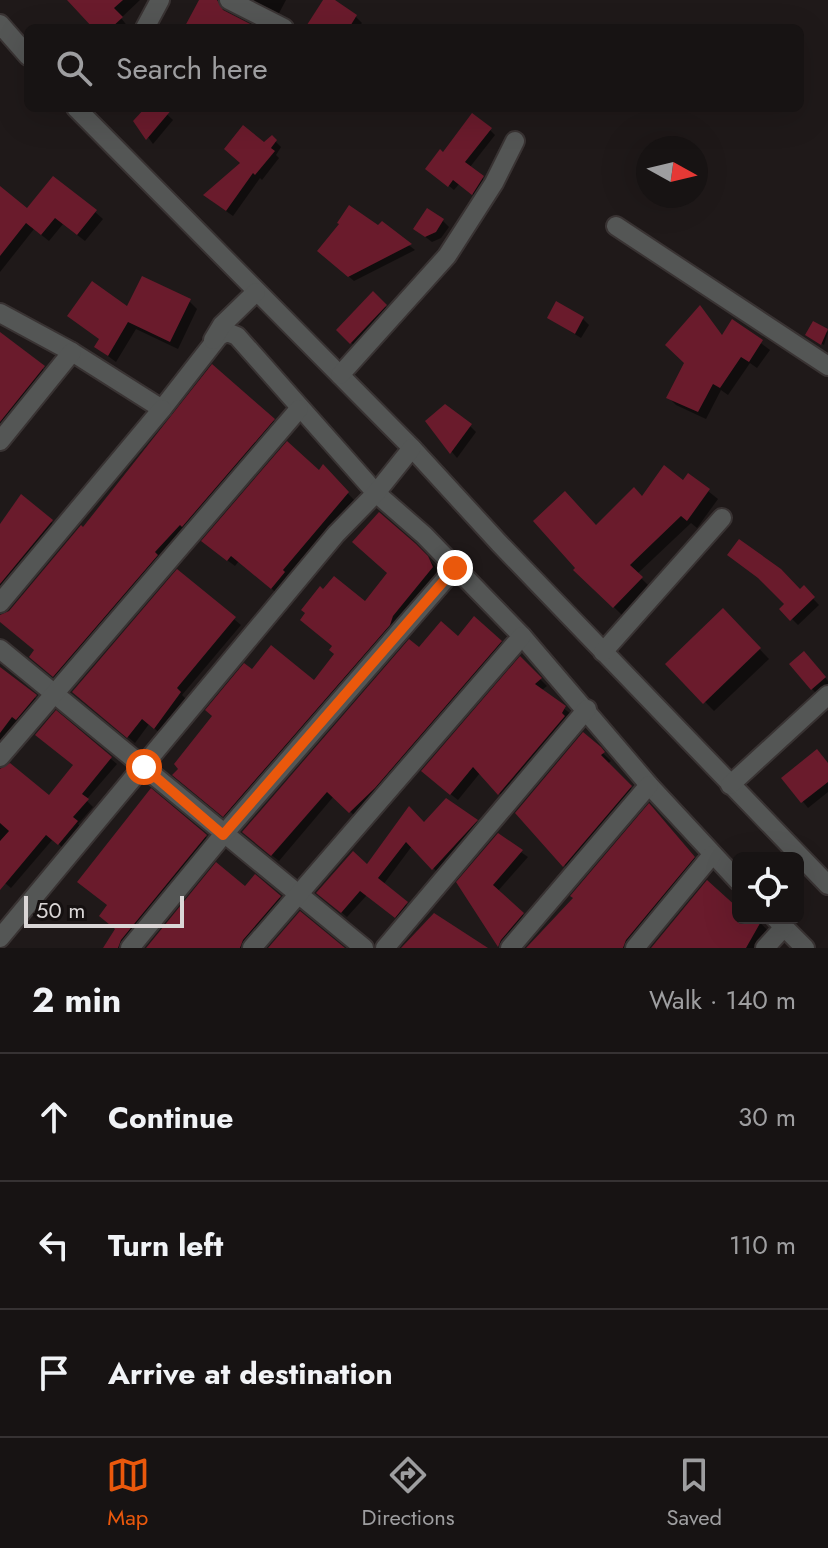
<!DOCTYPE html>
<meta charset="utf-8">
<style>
:root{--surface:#171313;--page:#242021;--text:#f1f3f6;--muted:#9e9ea0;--line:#363233;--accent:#ea580c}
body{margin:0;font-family:Jost,sans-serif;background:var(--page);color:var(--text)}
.controls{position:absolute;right:24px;bottom:24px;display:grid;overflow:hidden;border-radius:12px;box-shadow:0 8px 32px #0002}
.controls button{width:72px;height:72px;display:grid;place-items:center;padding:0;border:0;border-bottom:2px solid var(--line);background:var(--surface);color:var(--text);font:40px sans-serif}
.compass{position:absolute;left:636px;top:136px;width:72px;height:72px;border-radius:50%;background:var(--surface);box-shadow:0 8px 32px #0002;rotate:98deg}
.scale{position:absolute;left:24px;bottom:20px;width:160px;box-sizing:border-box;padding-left:8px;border:4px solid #dad6d6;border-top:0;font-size:22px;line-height:28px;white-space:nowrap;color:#dad6d6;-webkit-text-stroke:6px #151010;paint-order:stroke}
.stop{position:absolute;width:24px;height:24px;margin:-18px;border:6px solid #ea580c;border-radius:50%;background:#fff}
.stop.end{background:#ea580c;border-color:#fff;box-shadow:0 2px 8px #0008}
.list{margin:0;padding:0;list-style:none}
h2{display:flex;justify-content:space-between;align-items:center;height:104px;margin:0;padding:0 32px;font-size:34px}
h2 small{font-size:26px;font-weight:400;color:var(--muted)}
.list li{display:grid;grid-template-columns:52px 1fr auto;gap:24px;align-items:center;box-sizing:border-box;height:128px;padding:0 32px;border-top:2px solid var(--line)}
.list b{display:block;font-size:30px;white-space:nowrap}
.list em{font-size:26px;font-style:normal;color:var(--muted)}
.icon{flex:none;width:44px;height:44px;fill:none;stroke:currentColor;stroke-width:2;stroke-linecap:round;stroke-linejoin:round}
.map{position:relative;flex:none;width:828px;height:948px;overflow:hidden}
.search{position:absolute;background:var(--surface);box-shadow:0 8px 32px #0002;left:24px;right:24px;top:24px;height:88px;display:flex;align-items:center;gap:20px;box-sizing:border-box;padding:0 28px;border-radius:12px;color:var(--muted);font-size:30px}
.sheet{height:488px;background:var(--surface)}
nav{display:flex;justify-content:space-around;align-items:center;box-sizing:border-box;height:112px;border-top:2px solid var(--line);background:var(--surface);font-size:22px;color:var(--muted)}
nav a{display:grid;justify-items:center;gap:4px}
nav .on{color:var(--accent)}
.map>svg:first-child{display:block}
.shadow{fill:#0007}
.building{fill:#6a1b2c}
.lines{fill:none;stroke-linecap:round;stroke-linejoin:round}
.minor-casing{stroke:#393333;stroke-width:22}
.minor{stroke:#545655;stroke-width:18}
.route{stroke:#ea580c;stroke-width:10}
</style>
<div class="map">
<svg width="828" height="948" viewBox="0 0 828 948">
<rect width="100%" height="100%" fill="#1f1919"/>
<g class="shadow">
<polygon points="70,0 140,0 121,18 129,28 96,28"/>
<polygon points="250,0 286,0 278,15"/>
<polygon points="326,0 331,0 356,17 362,23 358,28 312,28"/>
<polygon points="147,108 160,108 173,120 153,144 136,121"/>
<polygon points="490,130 495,135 470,167 488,183 478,198 459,184 454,190 433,173 443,155"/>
<polygon points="272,138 281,147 276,155 279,158 262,180 260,178 233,216 212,201"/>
<polygon points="0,193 28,210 95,212 103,219 85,241 63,224 49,241 34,229 0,272"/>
<polygon points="443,221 449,227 441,238 432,242 415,229"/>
<polygon points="382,224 415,250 354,281 325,256 379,228"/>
<polygon points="373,294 391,312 357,348 338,330"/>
<polygon points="189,301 197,309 178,349 136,329 116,362 96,347 128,309"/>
<polygon points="549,318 583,319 589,325 581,338"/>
<polygon points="733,322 770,350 757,368 750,363 728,395 721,390 706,419 676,405 668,397 686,363 723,337"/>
<polygon points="814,324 828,332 824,345 810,337"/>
<polygon points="0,335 50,375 0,431"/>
<polygon points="273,420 280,427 61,683 38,664 36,651 0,621 0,616 10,612 83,529"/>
<polygon points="427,422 470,426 476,432 457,458"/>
<polygon points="324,468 355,501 289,579 279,595 239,561 235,566 211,548 319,473"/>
<polygon points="689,476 718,499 697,528 691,523 637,574 650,587 622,615 576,570 596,527 642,498 684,482"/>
<polygon points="22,496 59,529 0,600 0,527"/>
<polygon points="414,545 435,566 439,575 231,822 182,781 252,672 315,683 336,654 366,604"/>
<polygon points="178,572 241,625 182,695 186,699 161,734 149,724 135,743 81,698"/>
<polygon points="803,588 819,605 798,625 782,609"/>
<polygon points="723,611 769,659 714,711 668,664"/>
<polygon points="458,639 501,642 507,648 357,818 334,796 279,861 250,838 419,650"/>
<polygon points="520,659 547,686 541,691 571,714 506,800 480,773 458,800 430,778"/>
<polygon points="810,659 828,681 828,686 818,695 812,689"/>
<polygon points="0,669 43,704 0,749"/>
<polygon points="56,713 117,764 86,800 93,807 78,824 82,828 64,849 53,839 11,888 0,879 0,779 49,798 75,766"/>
<polygon points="584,735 611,761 607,764 638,795 572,873 517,813"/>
<polygon points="828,765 828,792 808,808 784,778"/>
<polygon points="151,791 214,844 128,948 106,948 117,930 109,906"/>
<polygon points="657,814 702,866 634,948 529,948"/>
<polygon points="477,821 482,827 439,874 412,846 383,885 412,909 401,922 367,895 347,917 324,898 424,825"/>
<polygon points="498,836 528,857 497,892 528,920 502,948 459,882"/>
<polygon points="255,877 288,905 251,948 148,948 245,889"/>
<polygon points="738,905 738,918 756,918 768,931 758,948 653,948"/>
</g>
<g class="building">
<polygon points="67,0 123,0 114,8 123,17 111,28 93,28"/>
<polygon points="199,0 217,0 223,10 258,28 184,28"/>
<polygon points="323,0 335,0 357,15 349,28 305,28"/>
<polygon points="145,108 173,108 146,140 133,121"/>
<polygon points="472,113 492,128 465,162 484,176 472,195 453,180 448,187 425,169 440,149 443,152"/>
<polygon points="243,125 264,142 272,135 277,140 271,148 275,151 255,175 253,173 226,211 203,195 240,163 224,149"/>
<polygon points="53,176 97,210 77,235 55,218 41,235 26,223 0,256 0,186 27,208"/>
<polygon points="349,205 378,225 382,221 412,244 348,277 317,251 339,224 337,223"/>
<polygon points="427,208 444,219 436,232 425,237 413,229"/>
<polygon points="142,276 191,299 170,342 128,322 108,356 94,347 99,339 67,316 92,281 127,306"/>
<polygon points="373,291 387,305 350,344 336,330"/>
<polygon points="556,301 584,317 575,334 547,318"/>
<polygon points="700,305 722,335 732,319 763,340 749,362 741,357 720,388 713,384 698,412 666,398 684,363 665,345"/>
<polygon points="813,321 828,329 821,345 805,335"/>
<polygon points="0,332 45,366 0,422"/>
<polygon points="212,364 275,419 182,527 180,525 155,552 158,555 53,677 29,657 34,650 0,622 0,615 9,611 81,525 83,527"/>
<polygon points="445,404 472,424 450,454 425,421"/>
<polygon points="287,441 319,470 323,464 349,492 283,570 285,572 271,589 231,556 227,561 201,541"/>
<polygon points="664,465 683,480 688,473 710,489 687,521 681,516 630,565 643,577 613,608 573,570 575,568 533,521 565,491 596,525 634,487 642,496"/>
<polygon points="21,494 53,520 0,584 0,524"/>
<polygon points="379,512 416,544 428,556 433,567 393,616 390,625 223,817 172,775 178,769 174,764 212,716 205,710 244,663 252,669 271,645 314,680 334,654 329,650 332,646 300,620 305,613 301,610 320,586 323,589 334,576 365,601 387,573 352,542"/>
<polygon points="739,539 781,569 800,589 804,585 815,597 790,621 779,609 784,604 758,578 727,555"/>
<polygon points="177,569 236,617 177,688 181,692 154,729 142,719 127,738 72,692"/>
<polygon points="723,608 761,648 703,704 665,664"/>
<polygon points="474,616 502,641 375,788 349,813 327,792 271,856 242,832 409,639 419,647 441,621 458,636"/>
<polygon points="804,651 826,677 811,690 789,664"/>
<polygon points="520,656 542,678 535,684 566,706 562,713 565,716 498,795 473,767 450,795 421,771"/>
<polygon points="0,667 37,695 16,720 12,717 0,733"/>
<polygon points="56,710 112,757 82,794 89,799 73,817 78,821 58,845 46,835 0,890 0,841 9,831 0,823 0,769 10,763 49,795 73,765 35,735"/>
<polygon points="583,732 601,747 605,752 601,755 632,786 563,867 515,813"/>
<polygon points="817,749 828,763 828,782 801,803 781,778"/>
<polygon points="151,788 207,835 121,940 118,948 103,948 115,929 99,916 107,905 77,882"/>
<polygon points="446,798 478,820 432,870 406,842 378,878 408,902 395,918 360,891 341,913 316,893 353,851 367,864 409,806 424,822"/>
<polygon points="649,803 695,857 626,940 623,948 526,948 573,898 570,896"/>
<polygon points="498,833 523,850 493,885 524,913 501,940 498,947 456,882"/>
<polygon points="216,862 245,886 255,874 281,896 243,940 240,948 146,948"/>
<polygon points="707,880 738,908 738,918 763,918 746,948 651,948"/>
<polygon points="300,911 345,948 268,948"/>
<polygon points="434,913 488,948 401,948"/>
</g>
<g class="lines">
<defs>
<g id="minor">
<polyline points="229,0 284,28"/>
<polyline points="0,24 28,56"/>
<polyline points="145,28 160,0"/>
<polyline points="76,108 412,448 499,543 828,885"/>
<polyline points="616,226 828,366"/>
<polyline points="0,313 72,352 162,409 219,336 227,332 237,336 376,493 424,535 522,636 649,785 738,881"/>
<polyline points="213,340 222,325 256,292"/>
<polyline points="340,375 447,256 494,183 515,141"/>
<polyline points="0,441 72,352"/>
<polyline points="0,603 162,409"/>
<polyline points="0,649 364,948"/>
<polyline points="603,652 722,518"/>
<polyline points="0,757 299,409"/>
<polyline points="730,785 828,695"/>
<polyline points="775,918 805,948"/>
<polyline points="0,938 336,534 376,493 412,448"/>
<polyline points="130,948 223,835 455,568"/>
<polyline points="252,948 522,636"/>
<polyline points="385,948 587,709"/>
<polyline points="510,948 649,785"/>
<polyline points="635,948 712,855"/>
<polyline points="765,948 784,927"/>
</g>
</defs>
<use href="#minor" class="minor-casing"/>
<use href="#minor" class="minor"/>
</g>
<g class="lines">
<polyline class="route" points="144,767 223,835 455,568"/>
</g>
</svg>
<div class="controls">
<button><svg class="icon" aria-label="locate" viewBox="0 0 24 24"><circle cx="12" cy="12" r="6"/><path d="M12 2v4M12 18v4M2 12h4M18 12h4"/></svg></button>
</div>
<svg class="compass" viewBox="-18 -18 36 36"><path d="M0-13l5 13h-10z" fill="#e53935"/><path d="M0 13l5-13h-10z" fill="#9e9ea0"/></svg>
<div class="scale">50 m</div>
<div class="stop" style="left:144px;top:767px"></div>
<div class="stop end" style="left:455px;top:568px"></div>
<div class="search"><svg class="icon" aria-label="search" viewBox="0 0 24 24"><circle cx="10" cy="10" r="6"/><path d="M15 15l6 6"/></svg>Search here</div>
</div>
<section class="sheet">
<h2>2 min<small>Walk · 140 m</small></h2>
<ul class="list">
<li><svg class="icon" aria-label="ahead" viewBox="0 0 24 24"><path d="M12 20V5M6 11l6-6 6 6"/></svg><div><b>Continue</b></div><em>30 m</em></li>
<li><svg class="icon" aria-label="left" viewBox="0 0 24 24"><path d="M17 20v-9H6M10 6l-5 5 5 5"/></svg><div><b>Turn left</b></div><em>110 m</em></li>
<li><svg class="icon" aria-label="arrive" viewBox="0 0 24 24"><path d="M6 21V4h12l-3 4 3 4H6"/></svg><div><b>Arrive at destination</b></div></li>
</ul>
</section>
<nav>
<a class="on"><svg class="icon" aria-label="map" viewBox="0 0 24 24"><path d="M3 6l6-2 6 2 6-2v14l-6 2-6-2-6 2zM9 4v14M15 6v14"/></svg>Map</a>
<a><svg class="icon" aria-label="directions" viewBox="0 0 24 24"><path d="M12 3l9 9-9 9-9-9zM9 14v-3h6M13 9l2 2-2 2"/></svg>Directions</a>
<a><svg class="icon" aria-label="saved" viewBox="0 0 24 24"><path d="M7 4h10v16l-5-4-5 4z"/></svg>Saved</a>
</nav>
